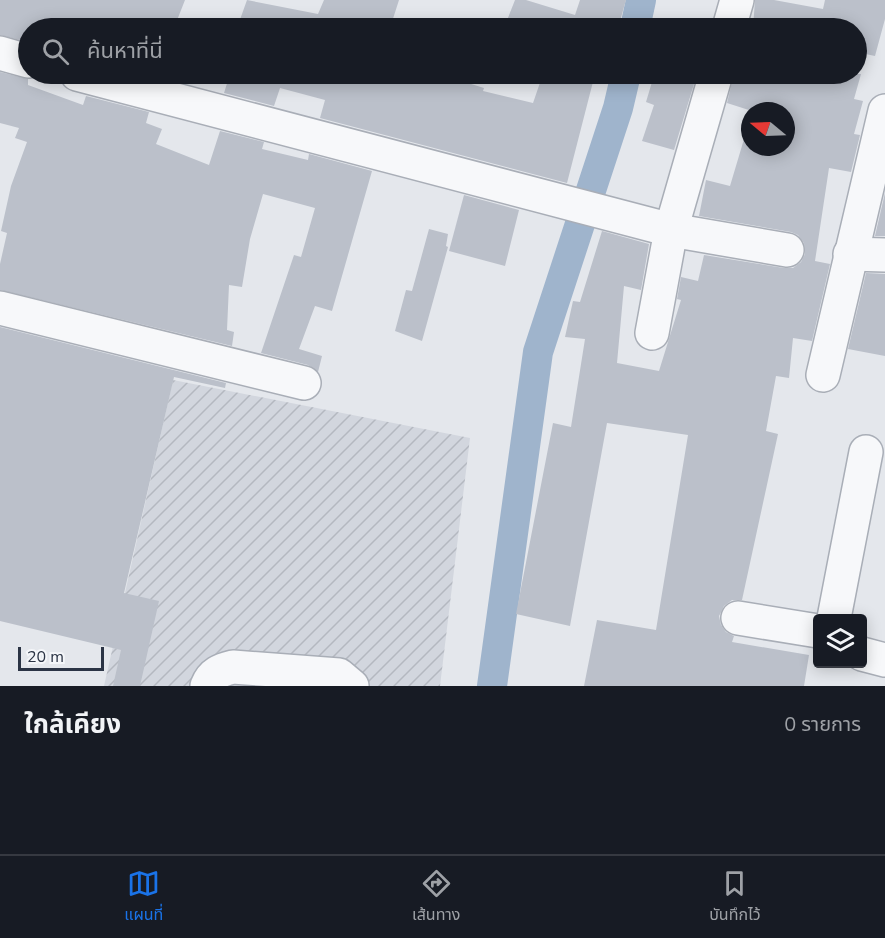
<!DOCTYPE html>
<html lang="th">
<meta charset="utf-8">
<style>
:root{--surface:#171b24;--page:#20242c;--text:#f1f3f6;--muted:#9ea1a6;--line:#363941;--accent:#1a73e8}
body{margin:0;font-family:"Nunito Sans","Noto Sans Thai",sans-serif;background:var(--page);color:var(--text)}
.controls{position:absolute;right:18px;bottom:18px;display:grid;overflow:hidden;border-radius:6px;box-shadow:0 3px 15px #0003}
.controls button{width:54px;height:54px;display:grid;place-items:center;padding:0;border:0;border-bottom:2px solid var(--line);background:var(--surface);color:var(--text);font:30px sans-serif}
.compass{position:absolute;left:741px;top:102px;width:54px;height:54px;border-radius:50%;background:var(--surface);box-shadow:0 3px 15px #0003;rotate:289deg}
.scale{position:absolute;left:18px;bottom:15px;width:86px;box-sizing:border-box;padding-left:6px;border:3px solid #2b3445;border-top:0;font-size:16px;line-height:21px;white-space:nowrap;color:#2b3445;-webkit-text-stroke:4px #f4f6f9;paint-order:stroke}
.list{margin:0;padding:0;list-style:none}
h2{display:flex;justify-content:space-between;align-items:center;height:78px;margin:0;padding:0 24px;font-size:26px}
h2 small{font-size:20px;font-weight:400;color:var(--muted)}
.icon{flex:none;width:33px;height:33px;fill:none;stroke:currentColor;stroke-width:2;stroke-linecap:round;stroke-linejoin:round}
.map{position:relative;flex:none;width:885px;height:686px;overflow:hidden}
.search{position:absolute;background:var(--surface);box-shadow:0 3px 15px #0003;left:18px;right:18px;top:18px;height:66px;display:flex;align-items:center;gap:15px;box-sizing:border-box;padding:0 21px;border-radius:33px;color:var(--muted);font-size:22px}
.sheet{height:168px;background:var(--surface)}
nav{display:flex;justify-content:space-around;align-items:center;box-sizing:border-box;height:84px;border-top:2px solid var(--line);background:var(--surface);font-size:16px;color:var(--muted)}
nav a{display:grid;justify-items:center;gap:3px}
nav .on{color:var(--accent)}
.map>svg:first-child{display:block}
.industrial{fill:url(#industrial-furrows)}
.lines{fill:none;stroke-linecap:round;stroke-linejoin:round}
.canal{stroke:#9fb4cc;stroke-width:30}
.building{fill:#bbc0ca}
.minor-casing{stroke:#a9aeb7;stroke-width:36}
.minor{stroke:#f7f8fa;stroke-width:33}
</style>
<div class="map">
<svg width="885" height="686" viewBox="0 0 885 686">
<defs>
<pattern id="industrial-furrows" width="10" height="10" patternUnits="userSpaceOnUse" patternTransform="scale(1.5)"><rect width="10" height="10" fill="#d2d6de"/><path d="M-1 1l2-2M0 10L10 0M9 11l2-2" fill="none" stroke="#b4b8c0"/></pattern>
</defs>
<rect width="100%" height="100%" fill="#e4e7ec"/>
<polygon class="industrial" points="173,380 470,438 440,686 104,686"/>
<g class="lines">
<g class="canal">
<polyline points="635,28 641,0"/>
<polyline points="492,686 538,352 618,108 626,74"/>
</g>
</g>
<g class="building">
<polygon points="0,0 185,0 174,28 28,28 28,42 0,35"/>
<polygon points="247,0 318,14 324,0 399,0 390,28 237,28"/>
<polygon points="515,0 526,0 575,15 580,0 626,0 618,28 504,28"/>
<polygon points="755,0 774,0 823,9 825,0 885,0 885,19 875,56 856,52 856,28 753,28"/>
<polygon points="0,72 28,79 28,85 83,105 86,96 149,112 146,123 162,129 156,144 209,165 220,131 264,142 262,149 308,160 309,154 372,171 332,311 315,306 299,349 322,356 318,372 308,365 261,353 294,255 301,257 315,208 263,194 250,239 242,287 229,285 227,330 234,332 232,346 0,290 0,264 7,233 1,231 11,186 27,142 15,138 19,128 0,123"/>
<polygon points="230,74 439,74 484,88 483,91 533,103 543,74 595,74 567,183 320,118 325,100 280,88 274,106 224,93"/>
<polygon points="647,74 697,74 674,150 642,141 654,105 646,102 652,82 646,81"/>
<polygon points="734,74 861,74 854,99 863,101 854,134 860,135 851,172 829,168 815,261 830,264 812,341 793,338 789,378 776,376 766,431 778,434 742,600 732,600 724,606 719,616 721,625 726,632 734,636 732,642 809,655 804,686 584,686 597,620 656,630 688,435 607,423 570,626 516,614 553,423 571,427 585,339 565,337 573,301 580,302 602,231 649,244 641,290 624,286 617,363 659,371 681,300 677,299 681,277 698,281 704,255 784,268 793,268 801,262 805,254 804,243 798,235 791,232 699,216 706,180 730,186 750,119 750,147 786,147 786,111 752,111 727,103"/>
<polygon points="885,193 885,236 875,236"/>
<polygon points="464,195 519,210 505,266 449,251"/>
<polygon points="429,229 448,234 446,246 448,247 422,341 395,331 406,290 412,291"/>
<polygon points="866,273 885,274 885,356 848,349"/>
<polygon points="0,327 226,383 225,388 174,377 124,593 159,601 140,686 113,686 121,650 0,621"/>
</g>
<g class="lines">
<defs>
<g id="minor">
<polyline points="729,28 737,0"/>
<polyline points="0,53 28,61"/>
<polyline points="77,74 671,230 787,250"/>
<polyline points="850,254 885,255"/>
<polyline points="0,308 304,383"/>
<polyline points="652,333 671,230 716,74"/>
<polyline points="823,375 885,111"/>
<polyline points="738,618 818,631"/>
<polyline points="834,618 866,452"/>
<polyline points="862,654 885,660"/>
<path d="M207,686C212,673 221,670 233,667L339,675L352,686"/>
</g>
</defs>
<use href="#minor" class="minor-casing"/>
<use href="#minor" class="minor"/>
</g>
</svg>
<div class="controls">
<button><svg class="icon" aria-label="layers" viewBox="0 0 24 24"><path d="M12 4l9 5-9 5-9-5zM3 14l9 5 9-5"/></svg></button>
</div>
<svg class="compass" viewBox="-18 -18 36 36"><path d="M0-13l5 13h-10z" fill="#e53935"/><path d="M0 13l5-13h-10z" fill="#9ea1a6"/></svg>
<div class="scale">20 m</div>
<div class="search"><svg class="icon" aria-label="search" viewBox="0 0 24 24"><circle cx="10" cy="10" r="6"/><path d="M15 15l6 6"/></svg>ค้นหาที่นี่</div>
</div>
<section class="sheet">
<h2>ใกล้เคียง<small>0 รายการ</small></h2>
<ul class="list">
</ul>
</section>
<nav>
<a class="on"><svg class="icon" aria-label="map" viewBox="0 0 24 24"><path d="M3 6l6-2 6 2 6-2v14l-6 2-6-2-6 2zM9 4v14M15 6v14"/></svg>แผนที่</a>
<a><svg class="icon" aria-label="directions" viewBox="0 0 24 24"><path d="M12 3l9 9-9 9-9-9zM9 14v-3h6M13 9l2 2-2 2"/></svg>เส้นทาง</a>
<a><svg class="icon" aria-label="saved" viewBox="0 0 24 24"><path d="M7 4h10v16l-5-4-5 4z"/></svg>บันทึกไว้</a>
</nav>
